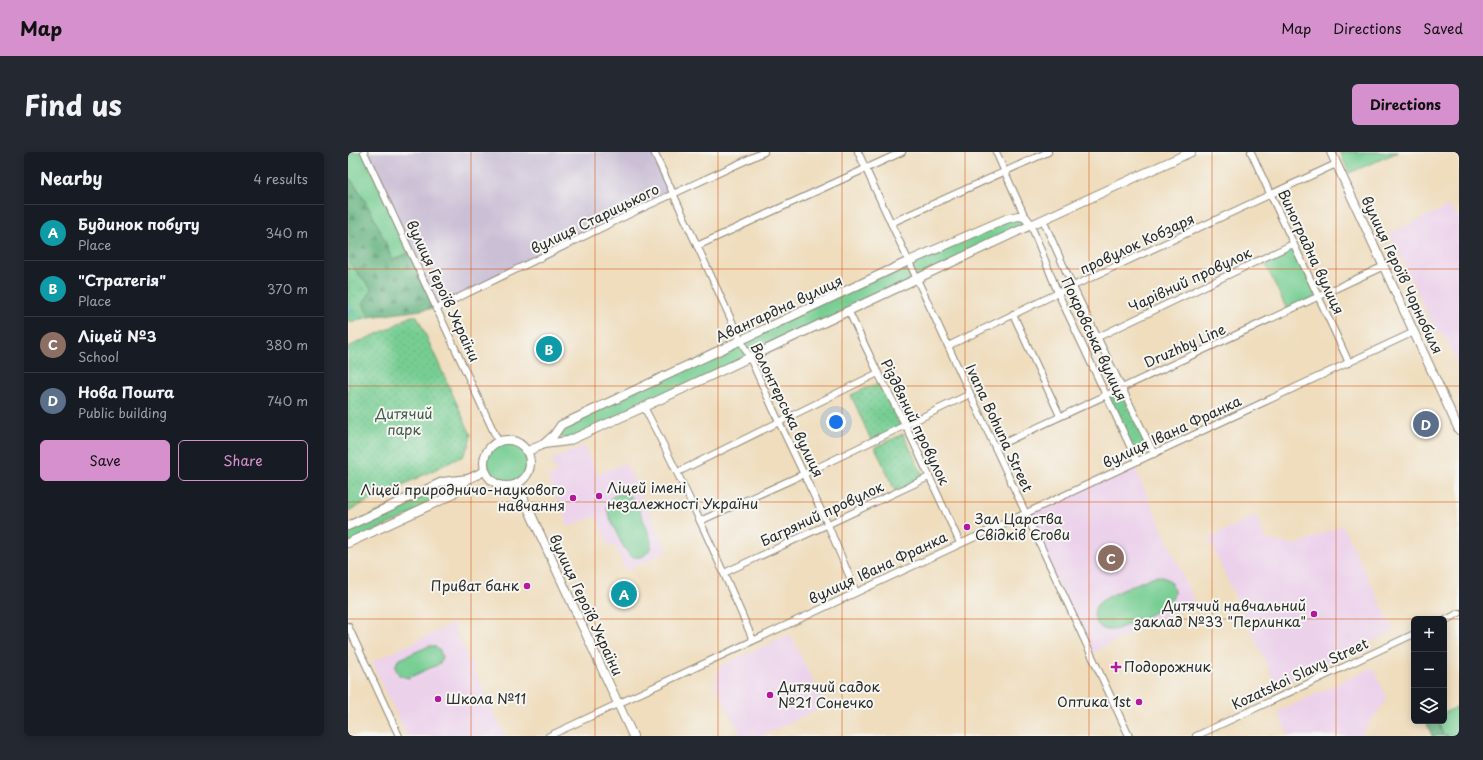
<!DOCTYPE html>
<meta charset="utf-8">
<style>
:root{--surface:#171b24;--page:#242831;--text:#f1f3f6;--muted:#9ea1a6;--line:#363941;--accent:#d690ce}
body{margin:0;font-family:"Playpen Sans",sans-serif;background:var(--page);color:var(--text)}
.controls{position:absolute;right:12px;bottom:12px;display:grid;overflow:hidden;border-radius:6px;box-shadow:0 2px 10px #0003}
.controls button{width:36px;height:36px;display:grid;place-items:center;padding:0;border:0;border-bottom:1px solid var(--line);background:var(--surface);color:var(--text);font:20px sans-serif}
.you{position:absolute;left:488px;top:270px;width:14px;height:14px;margin:-10px;border:3px solid #fff;border-radius:50%;background:#1a73e8;box-shadow:0 0 0 6px #1a73e833}
.badge{display:grid;place-items:center;width:26px;height:26px;border-radius:50%;background:var(--accent);color:#fff;font-size:13px;font-weight:700}
.pin{position:absolute;translate:-50% -50%;border:2px solid #fff;box-shadow:0 1px 4px #0006}
.list{margin:0;padding:0;list-style:none}
h2{display:flex;justify-content:space-between;align-items:center;height:52px;margin:0;padding:0 16px;font-size:17px}
h2 small{font-size:13px;font-weight:400;color:var(--muted)}
.list li{display:grid;grid-template-columns:26px 1fr auto;gap:12px;align-items:center;box-sizing:border-box;height:56px;padding:0 16px;border-top:1px solid var(--line)}
.list b{display:block;font-size:15px;white-space:nowrap}
.list p{margin:0;font-size:13px;white-space:nowrap;color:var(--muted)}
.list em{font-size:13px;font-style:normal;color:var(--muted)}
.actions{display:flex;gap:8px;padding:12px 16px}
.actions a{flex:1;padding:9px 0;border:1px solid var(--accent);border-radius:6px;text-align:center;font-size:14px;color:var(--accent)}
.actions .main{background:var(--accent);color:#111}
.icon{flex:none;width:22px;height:22px;fill:none;stroke:currentColor;stroke-width:2;stroke-linecap:round;stroke-linejoin:round}
.map{position:relative;flex:none;width:1111px;height:584px;overflow:hidden;border-radius:6px}
header{display:flex;align-items:center;gap:24px;box-sizing:border-box;height:56px;padding:0 20px;background:var(--accent);color:#111}
header strong{font-size:19px}
nav{display:flex;gap:22px;margin-inline-start:auto;font-size:14px}
.intro{display:flex;align-items:center;justify-content:space-between;box-sizing:border-box;height:96px;padding:0 24px}
h1{margin:0;font-size:28px}
.button{padding:10px 18px;border-radius:6px;background:var(--accent);color:#111;font-size:14px;font-weight:700}
main{display:flex;gap:24px;padding:0 24px}
aside{flex:1;background:var(--surface);border-radius:6px;box-shadow:0 2px 10px #0003}
.map>svg:first-child{display:block}
.built{fill:#ecd1eb}
.industrial{fill:#cbbfd5}
.grass{fill:#77ce93;stroke:#517c5f}
.forest{fill:url(#forest-firs);stroke:#466e54}
.wetland{fill:url(#wetland-marsh);stroke:#517c5f}
.park{fill:url(#park-dots);stroke:#517c5f}
.lines{fill:none;stroke-linecap:round;stroke-linejoin:round}
.stream{stroke:#55bcd3;stroke-width:1.5}
.street-casing{stroke:#8d8474;stroke-width:8}
.secondary-casing{stroke:#8d8474;stroke-width:10}
.street{stroke:#fff;stroke-width:6}
.secondary{stroke:#fff;stroke-width:8}
.grid{fill:none;stroke:#d5540f;stroke-width:1;stroke-opacity:0.55}
.poi-dot{fill:#b5179e;stroke:#f6f6f2;stroke-width:1.5}
.labels{text-anchor:middle;stroke-width:4;stroke-linejoin:round;paint-order:stroke}
.street-label{font-size:14px;fill:#2b2b2b;stroke:#f6f6f2}
.park-label{font-size:14px;fill:#425c4a;stroke:#f6f6f2}
.poi-label{font-size:14px;fill:#2b2b2b;stroke:#f6f6f2;text-anchor:start}
</style>
<header>
<strong>Map</strong>
<nav><a>Map</a><a>Directions</a><a>Saved</a></nav>
</header>
<div class="intro"><h1>Find us</h1><a class="button">Directions</a></div>
<main>
<aside>
<h2>Nearby<small>4 results</small></h2>
<ul class="list">
<li><span class="badge" style="background:#0f9aa8">A</span><div><b>Будинок побуту</b><p>Place</p></div><em>340 m</em></li>
<li><span class="badge" style="background:#0f9aa8">B</span><div><b>&quot;Стратегія&quot;</b><p>Place</p></div><em>370 m</em></li>
<li><span class="badge" style="background:#8d6e63">C</span><div><b>Ліцей №3</b><p>School</p></div><em>380 m</em></li>
<li><span class="badge" style="background:#5c6f8a">D</span><div><b>Нова Пошта</b><p>Public building</p></div><em>740 m</em></li>
</ul>
<div class="actions"><a class="main">Save</a><a>Share</a></div>
</aside>
<div class="map">
<svg width="1111" height="584" viewBox="0 0 1111 584">
<defs>
<pattern id="forest-firs" width="22" height="20" patternUnits="userSpaceOnUse"><rect width="22" height="20" fill="#61b17d"/><path d="M5 1l3.5 6h-7zM16 11l3.5 6h-7z" fill="#509067"/></pattern>
<pattern id="wetland-marsh" width="20" height="14" patternUnits="userSpaceOnUse"><rect width="20" height="14" fill="#77ce93"/><path d="M1 5h8M5 5V1M11 12h8M15 12V8" fill="none" stroke="#67b17f"/></pattern>
<pattern id="park-dots" width="8" height="8" patternUnits="userSpaceOnUse"><rect width="8" height="8" fill="#77ce93"/><path d="M2 2h.1M6 6h.1" fill="none" stroke="#67b17f" stroke-width="1.8" stroke-linecap="round"/></pattern>
</defs>
<rect width="100%" height="100%" fill="#f6f6f2"/>
<filter id="ink" filterUnits="userSpaceOnUse"><feTurbulence type="fractalNoise" baseFrequency=".025" numOctaves="2"/><feDisplacementMap in="SourceGraphic" scale="8" xChannelSelector="R" yChannelSelector="G"/><feConvolveMatrix kernelMatrix="1 2 1 2 8 2 1 2 1" color-interpolation-filters="sRGB"/></filter>
<filter id="wash" filterUnits="userSpaceOnUse"><feTurbulence type="fractalNoise" baseFrequency=".012" numOctaves="4" result="noise"/><feDisplacementMap in="SourceGraphic" scale="16" xChannelSelector="R" yChannelSelector="G"/><feGaussianBlur stdDeviation="0.9" result="paint"/><feColorMatrix in="noise" values="0 0 0 0 0 0 0 0 0 0 0 0 0 0 0 0 0 1.4 0 .05"/><feComposite in="paint" operator="in"/></filter>
<g filter="url(#wash)">
<rect width="100%" height="100%" fill="#efddbd"/>
<g class="built">
<polygon points="1101,54 1109,64 1111,63 1111,214 1097,185 1087,178 1042,81"/>
<polygon points="236,294 250,322 278,311 320,399 278,419 267,393 261,395 248,364 221,375 200,325 209,321 203,308"/>
<polygon points="786,314 847,451 743,501 678,361"/>
<polygon points="908,364 919,388 949,393 994,373 1046,479 929,534 860,386"/>
<polygon points="104,472 157,584 59,584 24,510"/>
<polygon points="442,482 477,554 413,584 393,584 366,532 372,514"/>
<polygon points="1025,515 1039,547 1012,584 941,584 930,560"/>
</g>
<polygon class="industrial" points="16,0 306,0 325,42 89,156"/>
<g class="grass">
<polygon points="0,0 16,0 63,100 45,109 39,94 10,37 0,24"/>
<polygon points="992,0 1050,0 1001,21"/>
<polygon points="670,64 683,73 220,289 211,283 213,273 561,109"/>
<polygon points="945,98 947,99 969,144 940,160 917,111"/>
<circle cx="159" cy="310" r="21"/>
<polygon points="120,327 102,344 0,391 0,374 94,330"/>
<path d="M270,342C274,342 278,342 282,344C288,349 303,384 303,391C303,397 300,401 295,404C291,406 285,406 281,402C276,399 259,362 259,356C259,349 264,344 270,342Z"/>
<path d="M809,424C816,425 821,427 824,433C835,453 799,463 785,470C778,473 770,478 763,478C749,479 741,463 750,452C756,445 793,430 804,425Z"/>
<polygon points="81,494 86,494 92,499 94,506 92,511 89,513 60,526 51,523 47,515 50,508"/>
<polygon points="1111,554 1111,584 1095,583 1090,569 1096,569 1096,561"/>
</g>
<g class="forest">
<path d="M0,24C19,48 34,80 44,108L63,100L89,156L21,165L15,151L24,138L0,109Z"/>
<polygon points="1078,569 1090,569 1095,583 1100,584 1084,584"/>
</g>
<polygon class="wetland" points="0,109 24,138 15,151 21,165 0,171"/>
<g class="park">
<polygon points="63,164 69,164 123,283 121,293 115,304 0,359 0,195 40,177"/>
<polygon points="532,230 553,275 523,288 503,243"/>
<polygon points="771,241 774,242 800,296 800,299 787,305 759,247"/>
<polygon points="555,282 576,326 547,339 527,295"/>
</g>
<g class="lines">
<polyline class="stream" points="0,153 10,167"/>
</g>
</g>
<g filter="url(#ink)">
<g class="lines">
<defs>
<g id="street">
<polyline points="16,0 150,289"/>
<polyline points="306,0 393,189 402,206 431,270 480,373 508,440"/>
<polyline points="510,0 781,584"/>
<polyline points="648,0 677,65"/>
<path d="M903,0C935,71 969,140 1001,211"/>
<polyline points="695,68 725,135 806,302"/>
<polyline points="543,71 700,0"/>
<polyline points="683,73 710,141 789,309"/>
<polyline points="349,94 554,0"/>
<polyline points="89,156 286,60 416,0"/>
<polyline points="501,160 530,221 558,274 612,391"/>
<polyline points="665,162 712,264"/>
<polyline points="750,185 945,92"/>
<polyline points="600,194 710,141 988,12"/>
<path d="M296,255C336,331 371,409 405,488"/>
<polyline points="647,295 1036,114"/>
<polyline points="330,320 530,221"/>
<polyline points="352,369 456,322 622,242"/>
<polyline points="376,421 581,325"/>
<polyline points="1096,469 1111,461"/>
<polyline points="0,474 51,584"/>
<polyline points="201,584 1066,180"/>
<polyline points="848,584 1066,482"/>
</g>
<g id="secondary">
<polyline points="983,0 1111,278"/>
<circle cx="159" cy="311" r="23"/>
<polyline points="196,292 206,283 213,273 561,109 658,67 670,64 677,65 683,73 843,0"/>
<polyline points="180,299 196,292 220,289 296,255 683,73"/>
<polyline points="169,332 285,584"/>
<polyline points="0,374 94,330 120,327"/>
<polyline points="0,391 102,344 120,327 137,319"/>
</g>
</defs>
<use href="#street" class="street-casing"/>
<use href="#secondary" class="secondary-casing"/>
<use href="#street" class="street"/>
<use href="#secondary" class="secondary"/>
</g>
</g>
<path class="grid" d="M123,0V584M247,0V584M370,0V584M494,0V584M617,0V584M741,0V584M864,0V584M988,0V584M0,117H1111M0,234H1111M0,350H1111M0,467H1066M1096,467H1111"/>
<g class="poi-dot">
<circle cx="251" cy="344" r="4"/>
<circle cx="225" cy="346" r="4"/>
<circle cx="619" cy="375" r="4"/>
<circle cx="179" cy="434" r="4"/>
<circle cx="966" cy="462" r="4"/>
<path d="M766 509h4v4h4v4h-4v4h-4v-4h-4v-4h4z"/>
<circle cx="422" cy="543" r="4"/>
<circle cx="90" cy="547" r="4"/>
<circle cx="791" cy="550" r="4"/>
</g>
<g class="labels">
<g class="street-label">
<text transform="translate(247 67) rotate(-26)" y="5">вулиця Старицького</text>
<text transform="translate(789 92) rotate(-25)" y="5">провулок Кобзаря</text>
<text transform="translate(963 100) rotate(65)" y="5">Виноградна вулиця</text>
<text transform="translate(1054 123) rotate(65)" y="5">вулиця Героїв Чорнобиля</text>
<text transform="translate(842 128) rotate(-25)" y="5">Чарівний провулок</text>
<text transform="translate(95 139) rotate(65)" y="5">вулиця Героїв України</text>
<text transform="translate(431 157) rotate(-25)" y="5">Авангардна вулиця</text>
<text transform="translate(746 187) rotate(65)" y="5">Покровська вулиця</text>
<text transform="translate(837 194) rotate(-24)" y="5">Druzhby Line</text>
<text transform="translate(439 258) rotate(64)" y="5">Волонтерська вулиця</text>
<text transform="translate(567 270) rotate(64)" y="5">Різдвяний провулок</text>
<text transform="translate(651 276) rotate(65)" y="5">Ivana Bohuna Street</text>
<text transform="translate(824 280) rotate(-25)" y="5">вулиця Івана Франка</text>
<text transform="translate(474 362) rotate(-25)" y="5">Багряний провулок</text>
<text transform="translate(530 416) rotate(-25)" y="5">вулиця Івана Франка</text>
<text transform="translate(238 453) rotate(65)" y="5">вулиця Героїв України</text>
<text transform="translate(952 522) rotate(-25)" y="5">Kozatskoi Slavy Street</text>
</g>
<g class="park-label">
<text x="56" y="267">Дитячий<tspan x="56" dy="16">парк</tspan></text>
</g>
<g class="poi-label">
<text x="259" y="341">Ліцей імені<tspan x="259" dy="16">незалежності України</tspan></text>
<text x="217" y="343" text-anchor="end">Ліцей природничо-наукового<tspan x="217" dy="16">навчання</tspan></text>
<text x="627" y="372">Зал Царства<tspan x="627" dy="16">Свідків Єгови</tspan></text>
<text x="171" y="439" text-anchor="end">Приват банк</text>
<text x="958" y="459" text-anchor="end">Дитячий навчальний<tspan x="958" dy="16">заклад №33 "Перлинка"</tspan></text>
<text x="776" y="520">Подорожник</text>
<text x="430" y="540">Дитячий садок<tspan x="430" dy="16">№21 Сонечко</tspan></text>
<text x="98" y="552">Школа №11</text>
<text x="783" y="555" text-anchor="end">Оптика 1st</text>
</g>
</g>
</svg>
<div class="controls">
<button>+</button>
<button>−</button>
<button><svg class="icon" aria-label="layers" viewBox="0 0 24 24"><path d="M12 4l9 5-9 5-9-5zM3 14l9 5 9-5"/></svg></button>
</div>
<div class="you"></div>
<div class="pin badge" style="left:276px;top:442px;background:#0f9aa8">A</div>
<div class="pin badge" style="left:201px;top:197px;background:#0f9aa8">B</div>
<div class="pin badge" style="left:763px;top:406px;background:#8d6e63">C</div>
<div class="pin badge" style="left:1078px;top:272px;background:#5c6f8a">D</div>
</div>
</main>
